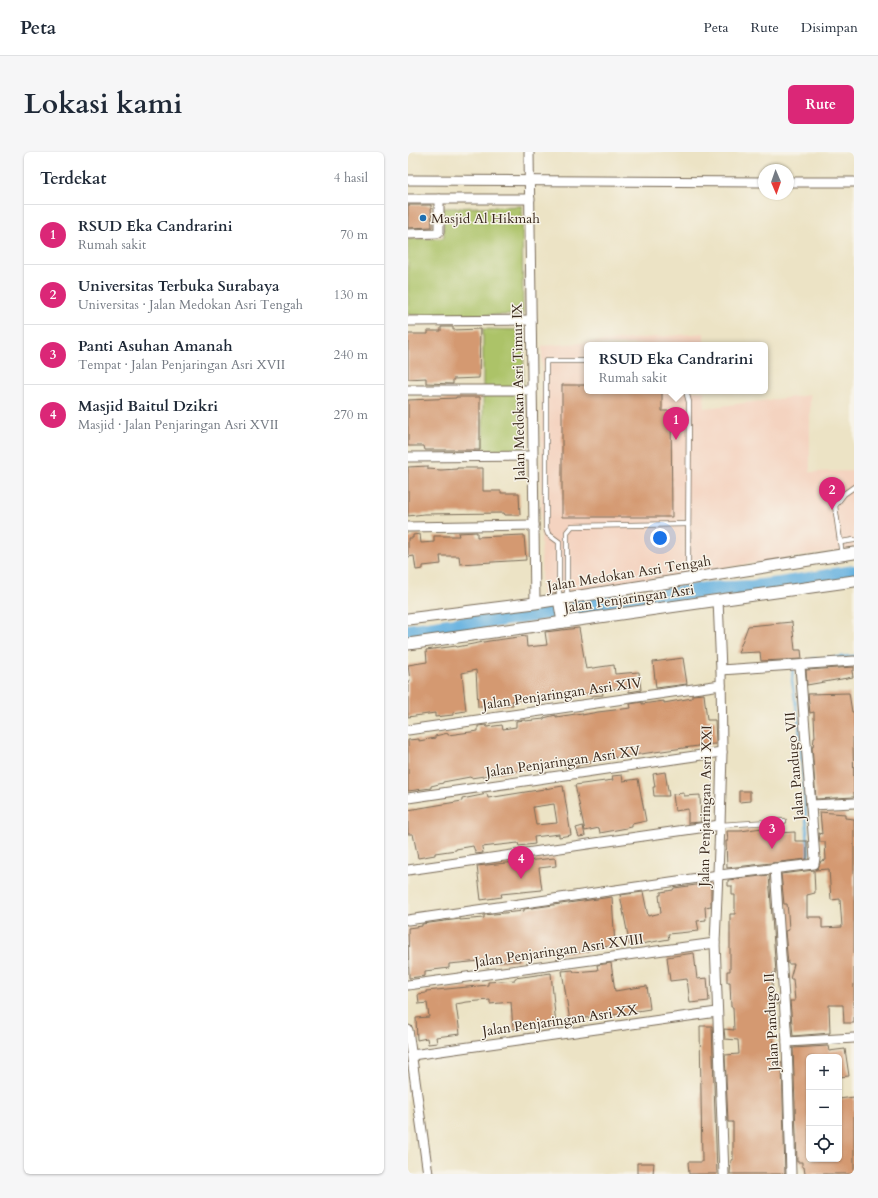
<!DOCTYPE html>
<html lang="id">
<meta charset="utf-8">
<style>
:root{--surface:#fff;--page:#f6f6f7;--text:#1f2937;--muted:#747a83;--line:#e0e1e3;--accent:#db2777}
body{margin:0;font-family:Cardo,serif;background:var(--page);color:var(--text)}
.controls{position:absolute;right:12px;bottom:12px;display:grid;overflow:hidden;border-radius:6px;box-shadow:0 1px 3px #0004}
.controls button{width:36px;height:36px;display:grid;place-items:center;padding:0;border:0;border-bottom:1px solid var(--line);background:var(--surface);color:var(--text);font:20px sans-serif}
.compass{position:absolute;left:350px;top:12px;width:36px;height:36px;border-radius:50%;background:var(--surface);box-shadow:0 1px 3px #0004;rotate:178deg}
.you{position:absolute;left:252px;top:386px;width:14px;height:14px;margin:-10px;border:3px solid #fff;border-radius:50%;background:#1a73e8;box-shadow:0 0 0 6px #1a73e833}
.badge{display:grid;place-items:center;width:26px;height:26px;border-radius:50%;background:var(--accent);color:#fff;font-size:13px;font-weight:700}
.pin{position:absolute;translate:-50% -33px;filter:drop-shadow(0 1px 2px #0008)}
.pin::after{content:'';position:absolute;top:21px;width:14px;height:12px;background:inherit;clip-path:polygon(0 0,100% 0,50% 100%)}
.popup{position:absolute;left:176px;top:190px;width:184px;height:52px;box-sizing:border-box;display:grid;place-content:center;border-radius:6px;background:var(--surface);filter:drop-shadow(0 1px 3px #0005);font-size:13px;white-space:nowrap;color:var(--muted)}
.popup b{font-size:15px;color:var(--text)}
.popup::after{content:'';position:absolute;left:50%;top:100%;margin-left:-8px;border:8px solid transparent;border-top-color:var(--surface)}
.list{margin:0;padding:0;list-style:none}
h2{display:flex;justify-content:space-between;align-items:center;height:52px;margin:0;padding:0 16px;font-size:17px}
h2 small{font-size:13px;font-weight:400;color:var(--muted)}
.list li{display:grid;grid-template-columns:26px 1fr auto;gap:12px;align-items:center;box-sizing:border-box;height:60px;padding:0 16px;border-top:1px solid var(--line)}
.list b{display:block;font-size:15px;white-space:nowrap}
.list p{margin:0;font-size:13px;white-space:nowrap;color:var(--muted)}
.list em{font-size:13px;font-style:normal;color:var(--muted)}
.icon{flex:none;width:22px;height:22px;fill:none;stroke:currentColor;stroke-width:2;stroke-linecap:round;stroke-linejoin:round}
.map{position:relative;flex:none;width:446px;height:1022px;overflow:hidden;border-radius:6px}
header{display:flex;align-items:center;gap:24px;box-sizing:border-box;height:56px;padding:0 20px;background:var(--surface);border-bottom:1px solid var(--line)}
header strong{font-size:19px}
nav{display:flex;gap:22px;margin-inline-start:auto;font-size:14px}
.intro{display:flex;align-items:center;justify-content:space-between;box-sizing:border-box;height:96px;padding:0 24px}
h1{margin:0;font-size:28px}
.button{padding:10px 18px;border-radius:6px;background:var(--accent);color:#fff;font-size:14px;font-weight:700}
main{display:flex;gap:24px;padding:0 24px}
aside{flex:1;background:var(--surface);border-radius:6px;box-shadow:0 1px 3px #0004}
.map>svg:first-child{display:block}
.built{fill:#f4d3c0}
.green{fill:#acc368;stroke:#747643}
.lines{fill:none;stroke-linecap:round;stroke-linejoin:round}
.stream{stroke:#67b2e0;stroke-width:2.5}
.river{stroke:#67b2e0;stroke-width:16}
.building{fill:#d49971;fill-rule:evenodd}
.service-casing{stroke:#796b58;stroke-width:6}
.minor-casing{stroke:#796b58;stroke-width:11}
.tertiary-casing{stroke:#796b58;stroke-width:13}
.service{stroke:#fff;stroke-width:4.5}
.minor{stroke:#fff;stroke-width:9}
.tertiary{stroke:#fff;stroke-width:11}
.poi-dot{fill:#1f6fb2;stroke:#f7f3e8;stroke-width:1.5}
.labels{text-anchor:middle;stroke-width:3;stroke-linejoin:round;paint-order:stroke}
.poi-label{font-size:14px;fill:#3b2a1e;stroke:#f7f3e8;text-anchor:start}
.street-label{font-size:14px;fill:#3b2a1e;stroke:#f7f3e8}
</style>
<header>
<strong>Peta</strong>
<nav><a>Peta</a><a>Rute</a><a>Disimpan</a></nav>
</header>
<div class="intro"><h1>Lokasi kami</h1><a class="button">Rute</a></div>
<main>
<aside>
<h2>Terdekat<small>4 hasil</small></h2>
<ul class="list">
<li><span class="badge">1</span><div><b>RSUD Eka Candrarini</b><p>Rumah sakit</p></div><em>70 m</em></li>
<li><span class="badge">2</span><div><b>Universitas Terbuka Surabaya</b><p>Universitas · Jalan Medokan Asri Tengah</p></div><em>130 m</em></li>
<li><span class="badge">3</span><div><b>Panti Asuhan Amanah</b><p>Tempat · Jalan Penjaringan Asri XVII</p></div><em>240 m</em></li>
<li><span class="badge">4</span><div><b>Masjid Baitul Dzikri</b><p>Masjid · Jalan Penjaringan Asri XVII</p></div><em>270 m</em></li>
</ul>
</aside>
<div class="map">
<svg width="446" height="1022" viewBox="0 0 446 1022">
<rect width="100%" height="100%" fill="#f7f3e8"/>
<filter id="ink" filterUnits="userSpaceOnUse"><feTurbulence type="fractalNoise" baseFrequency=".025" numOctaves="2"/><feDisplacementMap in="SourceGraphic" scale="8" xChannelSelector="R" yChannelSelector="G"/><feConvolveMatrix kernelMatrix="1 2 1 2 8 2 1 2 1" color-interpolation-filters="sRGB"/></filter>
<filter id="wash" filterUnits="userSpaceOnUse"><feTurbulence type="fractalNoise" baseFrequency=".012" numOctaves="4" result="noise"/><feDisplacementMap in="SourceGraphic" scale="16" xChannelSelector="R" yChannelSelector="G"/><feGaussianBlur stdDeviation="0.9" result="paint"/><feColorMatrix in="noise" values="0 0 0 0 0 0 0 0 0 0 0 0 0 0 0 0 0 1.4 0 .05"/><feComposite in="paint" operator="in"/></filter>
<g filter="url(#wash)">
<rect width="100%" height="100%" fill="#ece3c5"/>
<polygon class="built" points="296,181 296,193 179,193 179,239 296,239 297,256 402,243 402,320 446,319 446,396 133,444 134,194"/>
<g class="green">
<polygon points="114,54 115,163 0,163 0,87 36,86 35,56"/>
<polygon points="75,177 116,178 115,299 75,298"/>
</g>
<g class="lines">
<g class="stream">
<polyline points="404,507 446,504"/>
<polyline points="385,515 384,529 391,572 401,706"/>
</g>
<g class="river">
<polyline points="168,456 299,438 344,436 372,433 446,421"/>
<polyline points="0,480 145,459"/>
</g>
</g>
<g id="blocks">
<g class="building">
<polygon points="0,53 23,53 24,75 0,76"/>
<polygon points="33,175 45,175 45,178 72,177 71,226 45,227 45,232 18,231 18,226 0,227 0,182 20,182 20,179 33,179"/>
<polygon points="154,233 179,233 179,239 254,239 254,259 263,259 264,365 154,365"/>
<polygon points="48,245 72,245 72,298 17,298 16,294 0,294 0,248 48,246"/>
<polygon points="20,314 20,317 33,318 49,317 49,316 75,316 75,339 93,339 93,341 111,341 112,363 97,363 96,361 16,362 0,364 0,315"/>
<polygon points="69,380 69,385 116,383 118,408 52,412 51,404 32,404 33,412 15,414 15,417 8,418 6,404 0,405 0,386 5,386 5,383 12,382 13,391 26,390 26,384 51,384 50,381"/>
<polygon points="384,470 387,498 393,498 394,507 353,509 352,500 330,501 340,474"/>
<polygon points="171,476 178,517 206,513 207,522 231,520 233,538 221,540 221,535 194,538 195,543 182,544 181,541 166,543 166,545 149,547 148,545 127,548 127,546 104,549 105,553 70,555 68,518 54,521 58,559 45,561 45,563 27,565 27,561 0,565 0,529 2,529 0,513 19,510 18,498 48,494 49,495 81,489 118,484 119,495 139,493 137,480"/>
<polygon points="275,506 279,532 248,536 245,510"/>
<polygon points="446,515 446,519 444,519 445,525 399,533 398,518"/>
<polygon points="441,541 444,560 446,560 446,585 445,585 446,645 408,647 404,595 405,595 406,586 407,586 406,565 406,560 402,561 400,542"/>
<polygon points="296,542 299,568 307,568 308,592 290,593 290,594 182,609 183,611 170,613 170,615 158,617 157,613 142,616 129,618 129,616 89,622 63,626 62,625 35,630 35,631 23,634 23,636 0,639 0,588 11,587 11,589 27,586 27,584 40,581 40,583 70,579 70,574 78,573 79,575 94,573 95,577 108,575 108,569 117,568 117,569 136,567 136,566 148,563 148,565 174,561 174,563 190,560 223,556 222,552 234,550 234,552 256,549 256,551 284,546 284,543"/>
<polygon points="257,620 261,644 246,644 245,635 247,635 245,622"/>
<polygon points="214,623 215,629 230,627 238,669 224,672 224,675 192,681 191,676 177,679 167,633 205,628 204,624"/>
<path d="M155,634L163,683L151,685V682L126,685L127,692L111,694L110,691L74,695L75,701L68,702L65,694L48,697V698L27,701V703L10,706L5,682H0V658L54,649V647L79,642L80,646ZM146,652L149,671L128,673L125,655Z"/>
<polygon points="331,639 342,639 342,649 331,650"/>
<polygon points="276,641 276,644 292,643 293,670 280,671 280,657 267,659 265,642"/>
<polygon points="412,660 437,662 437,666 446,667 446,871 436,871 435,853 421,853 422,881 385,884 382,849 387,849 385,827 382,827 386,812 380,812 377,779 381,778 380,762 379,752 376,752 373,722 406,718 407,741 399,743 399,765 414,765 414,776 434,775 432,747 423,748 421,717 407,718 410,716 413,709 418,708 417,690 412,690 411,681 414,682"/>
<polygon points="175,674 177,684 171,685 168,676"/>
<polygon points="368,674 369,681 387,680 387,689 399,689 399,707 319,716 318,689 320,689 319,679 333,679"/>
<polygon points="147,706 148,714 131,716 134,738 93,742 94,745 73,748 69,714"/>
<polygon points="361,723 368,821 365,821 365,830 364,830 365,845 370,845 370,852 360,854 369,910 374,910 377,1022 322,1022 323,1008 325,1008 325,970 320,970 317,903 331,902 330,888 317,887 316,877 326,878 325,855 323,855 322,830 319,830 319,819 322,819 322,762 327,762 327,743 324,743 324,734 320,734 320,728"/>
<polygon points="303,731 303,754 297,755 298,768 289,769 291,779 260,782 261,787 222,794 212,743 235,740 240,764 253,761 251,743 253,743 253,740 265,738 266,736"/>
<polygon points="204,745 207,794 180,796 180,799 168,801 154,802 154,800 111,805 112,809 73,811 73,809 41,812 41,816 17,819 17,824 1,826 0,776 14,774 14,772 52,767 52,768 76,766 76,763 116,759 116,757"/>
<polygon points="286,801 289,827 299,826 301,849 282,851 279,827 262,829 259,805"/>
<polygon points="203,811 207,839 239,834 242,857 204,863 204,860 187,862 188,864 162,869 154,819 165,818 166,820 190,818 189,813"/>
<polygon points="143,821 148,873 105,877 103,850 82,852 82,848 59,850 48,852 52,882 28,885 29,891 20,892 19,886 9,888 8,866 21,865 19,851 11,852 10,842 18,841 18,839 80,833 80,830 107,828 107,826"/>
<polygon points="292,874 304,874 309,1022 281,1022 280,1010 294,1010"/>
<polygon points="420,894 421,899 437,897 441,924 431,925 431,905 401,905 401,1007 431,1007 431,947 446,945 446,1022 397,1022 396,1015 394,1015 394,1010 389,1010 385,896"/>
<polygon points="229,1011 246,1011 245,1022 229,1022"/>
</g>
</g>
</g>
<g filter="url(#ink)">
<use href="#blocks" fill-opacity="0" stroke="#796b58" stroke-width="1"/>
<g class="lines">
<defs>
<g id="service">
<polyline points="278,239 281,250 280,412 286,426"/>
<polyline points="433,390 446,388"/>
<polyline points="434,403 427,354 436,342 446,335"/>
<polyline points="159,446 159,380 164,374 280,372"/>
<polyline points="151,447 151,390 140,382 138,376 138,209 179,209"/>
<polyline points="312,673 376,669"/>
</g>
<g id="minor">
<polyline points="121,0 127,451"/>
<polyline points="0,28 356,30"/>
<polyline points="380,30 446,30"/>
<polyline points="0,47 122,47"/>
<polyline points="0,82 29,81 31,80 31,47"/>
<polyline points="0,169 123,168"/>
<polyline points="0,238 124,238"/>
<polyline points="0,305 125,304"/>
<polyline points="0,375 126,373"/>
<polyline points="310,448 313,518 314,600 312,673 307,791 316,1022"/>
<polyline points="313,518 446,509"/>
<polyline points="0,578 313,533"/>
<polyline points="0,646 314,600"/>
<polyline points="403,653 446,651"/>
<polyline points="367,716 379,890 383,1022"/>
<polyline points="0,718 312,673"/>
<polyline points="0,768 311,723 406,712 407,706 392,514"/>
<polyline points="0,833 307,791"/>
<polyline points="0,878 20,1022"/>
<polyline points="379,890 446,886"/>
<polyline points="4,903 309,860"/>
</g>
<g id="tertiary">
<polyline points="151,447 155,470"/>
<polyline points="0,467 127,451 446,401"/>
<polyline points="0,492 446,429"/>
</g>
</defs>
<use href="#service" class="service-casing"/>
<use href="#minor" class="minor-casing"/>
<use href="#tertiary" class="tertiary-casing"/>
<use href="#service" class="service"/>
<use href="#minor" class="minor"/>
<use href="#tertiary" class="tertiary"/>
</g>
</g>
<circle class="poi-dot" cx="15" cy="66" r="4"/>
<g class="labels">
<g class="poi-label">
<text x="23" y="71">Masjid Al Hikmah</text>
</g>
<g class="street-label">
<text transform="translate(110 240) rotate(-91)" y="5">Jalan Medokan Asri Timur IX</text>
<text transform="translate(221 421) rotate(-9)" y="5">Jalan Medokan Asri Tengah</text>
<text transform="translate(221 446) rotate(-8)" y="5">Jalan Penjaringan Asri</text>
<text transform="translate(154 541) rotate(-8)" y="5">Jalan Penjaringan Asri XIV</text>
<text transform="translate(155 609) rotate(-8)" y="5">Jalan Penjaringan Asri XV</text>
<text transform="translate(386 614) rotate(-95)" y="5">Jalan Pandugo VII</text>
<text transform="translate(297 654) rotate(-89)" y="5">Jalan Penjaringan Asri XXI</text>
<text transform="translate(151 798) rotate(-8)" y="5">Jalan Penjaringan Asri XVIII</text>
<text transform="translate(152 868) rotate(-8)" y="5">Jalan Penjaringan Asri XX</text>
<text transform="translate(363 870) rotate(-93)" y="5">Jalan Pandugo II</text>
</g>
</g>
</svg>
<div class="controls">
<button>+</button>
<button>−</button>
<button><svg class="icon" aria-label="locate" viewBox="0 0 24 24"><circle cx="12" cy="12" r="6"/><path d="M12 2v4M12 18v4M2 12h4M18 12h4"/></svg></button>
</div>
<svg class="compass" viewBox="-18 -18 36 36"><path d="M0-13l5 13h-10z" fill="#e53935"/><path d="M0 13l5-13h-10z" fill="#747a83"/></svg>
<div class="you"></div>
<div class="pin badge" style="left:268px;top:288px">1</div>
<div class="popup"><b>RSUD Eka Candrarini</b>Rumah sakit</div>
<div class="pin badge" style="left:424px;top:358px">2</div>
<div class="pin badge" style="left:364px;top:697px">3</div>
<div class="pin badge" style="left:113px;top:727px">4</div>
</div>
</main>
